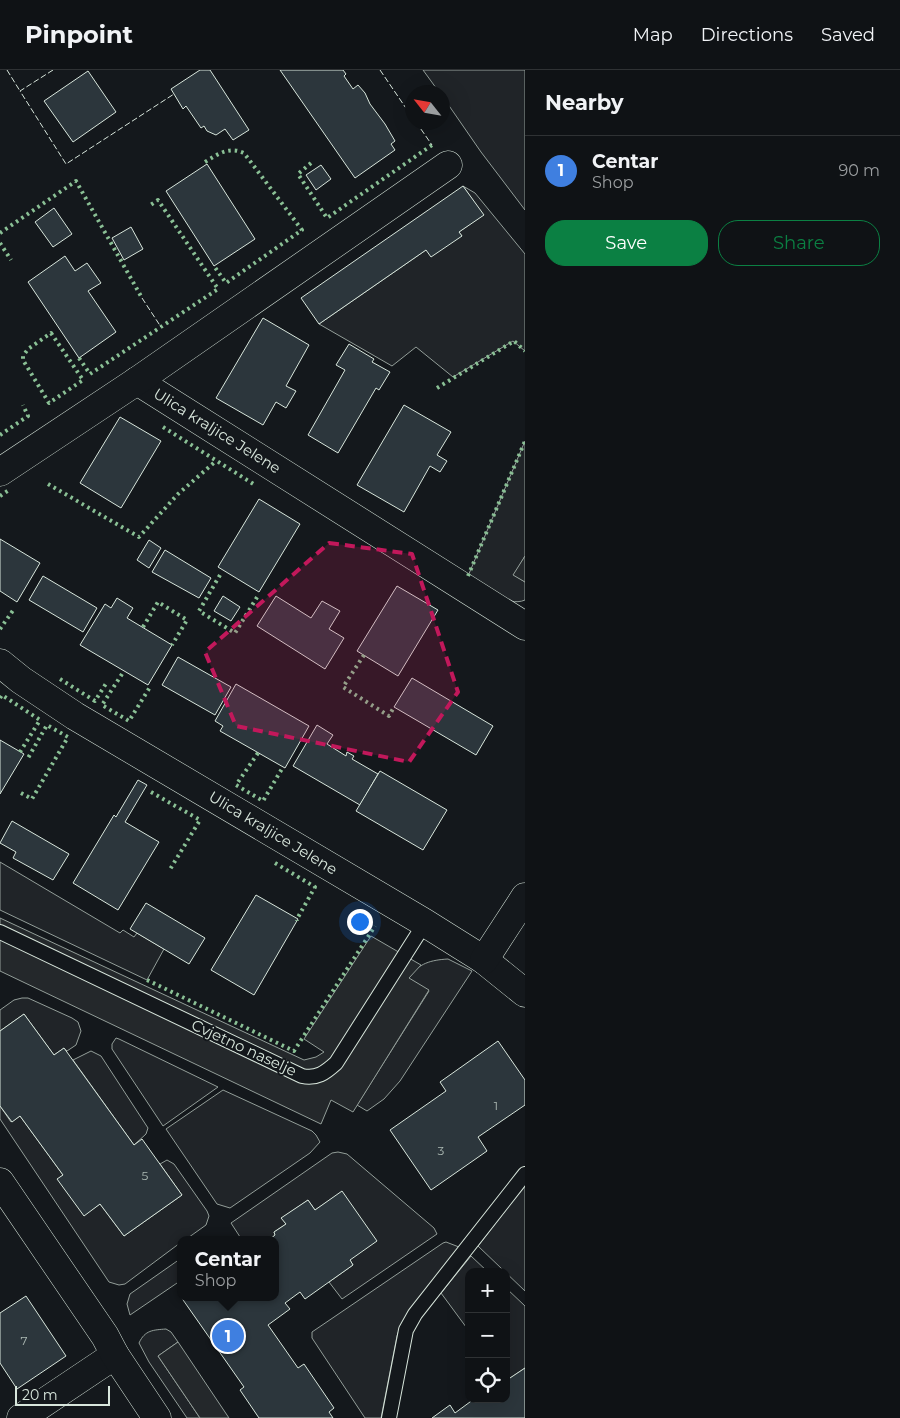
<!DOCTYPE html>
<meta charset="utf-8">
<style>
:root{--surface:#0f1215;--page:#1d2022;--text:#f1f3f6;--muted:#9b9ea0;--line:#2f3234;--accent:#0b8043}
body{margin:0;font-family:Montserrat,sans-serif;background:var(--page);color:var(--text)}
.controls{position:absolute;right:15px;bottom:15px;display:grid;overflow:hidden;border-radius:10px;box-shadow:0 5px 20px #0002}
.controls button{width:45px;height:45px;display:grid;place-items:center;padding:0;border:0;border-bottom:1px solid var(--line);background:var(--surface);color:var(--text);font:25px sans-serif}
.compass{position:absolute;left:405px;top:15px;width:45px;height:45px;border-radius:50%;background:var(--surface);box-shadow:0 5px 20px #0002;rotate:301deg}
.scale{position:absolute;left:15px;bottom:12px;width:95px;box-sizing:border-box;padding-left:5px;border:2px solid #d8e6dc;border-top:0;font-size:14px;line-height:18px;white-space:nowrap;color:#d8e6dc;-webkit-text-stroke:4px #14181c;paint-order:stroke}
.you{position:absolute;left:359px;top:851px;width:18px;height:18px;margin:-12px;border:4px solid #fff;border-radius:50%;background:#1a73e8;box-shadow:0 0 0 8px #1a73e833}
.badge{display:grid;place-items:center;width:32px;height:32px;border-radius:50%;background:var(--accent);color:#fff;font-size:16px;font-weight:700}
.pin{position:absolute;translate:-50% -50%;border:2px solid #fff;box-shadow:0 1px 5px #0006}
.popup{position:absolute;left:177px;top:1166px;width:102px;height:65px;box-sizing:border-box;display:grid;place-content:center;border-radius:10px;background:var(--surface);filter:drop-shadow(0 1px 4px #0005);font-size:16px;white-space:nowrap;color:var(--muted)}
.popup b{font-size:19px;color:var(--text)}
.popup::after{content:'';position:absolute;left:50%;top:100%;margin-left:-10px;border:10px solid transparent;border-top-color:var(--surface)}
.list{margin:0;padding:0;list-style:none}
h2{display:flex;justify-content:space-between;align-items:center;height:65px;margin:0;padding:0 20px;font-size:21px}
h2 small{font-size:16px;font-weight:400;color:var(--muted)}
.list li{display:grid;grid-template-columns:32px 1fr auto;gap:15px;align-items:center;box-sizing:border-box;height:70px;padding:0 20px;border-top:1px solid var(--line)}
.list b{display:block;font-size:19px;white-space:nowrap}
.list p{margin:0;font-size:16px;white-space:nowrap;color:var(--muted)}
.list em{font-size:16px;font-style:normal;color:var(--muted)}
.actions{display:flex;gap:10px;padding:15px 20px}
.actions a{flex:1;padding:11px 0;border:1px solid var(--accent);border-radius:20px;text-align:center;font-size:18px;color:var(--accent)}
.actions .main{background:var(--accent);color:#fff}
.icon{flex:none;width:28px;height:28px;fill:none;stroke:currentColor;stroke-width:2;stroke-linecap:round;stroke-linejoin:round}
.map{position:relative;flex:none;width:525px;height:1348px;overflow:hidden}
header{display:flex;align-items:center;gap:30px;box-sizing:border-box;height:70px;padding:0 25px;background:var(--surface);border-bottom:1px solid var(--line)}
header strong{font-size:24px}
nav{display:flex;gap:28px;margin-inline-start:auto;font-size:18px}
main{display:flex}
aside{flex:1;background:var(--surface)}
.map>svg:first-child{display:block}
.green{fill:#202428;stroke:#939e99}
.parking{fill:#24282b;stroke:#939e99}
.building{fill:#2c363c;stroke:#d8e6dc}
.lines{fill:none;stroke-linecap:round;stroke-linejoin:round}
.lane-casing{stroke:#d8e6dc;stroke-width:16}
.street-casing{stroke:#d8e6dc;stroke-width:29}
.secondary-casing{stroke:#d8e6dc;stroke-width:29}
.lane{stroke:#14181c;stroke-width:14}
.street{stroke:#14181c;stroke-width:28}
.secondary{stroke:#14181c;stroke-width:28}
.hedge{stroke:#8ac095;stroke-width:4;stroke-dasharray:2.5 4;stroke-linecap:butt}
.fence{stroke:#d8e6dc;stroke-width:1;stroke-dasharray:6 2.5;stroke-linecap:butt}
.marked{fill:#c2185b;fill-opacity:0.2;stroke:#c2185b;stroke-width:4;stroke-dasharray:10 6;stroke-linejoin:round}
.labels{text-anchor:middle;stroke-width:4;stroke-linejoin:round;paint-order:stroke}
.number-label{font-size:12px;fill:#adbab4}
.street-label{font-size:15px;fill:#d8e6dc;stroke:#14181c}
</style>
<header>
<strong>Pinpoint</strong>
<nav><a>Map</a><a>Directions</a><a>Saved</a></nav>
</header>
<main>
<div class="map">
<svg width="525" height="1348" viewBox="0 0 525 1348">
<rect width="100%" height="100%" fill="#14181c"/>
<g class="green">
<polygon points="423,0 525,0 525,140 481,82 443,27 442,22 439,22"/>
<polygon points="463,116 475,123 525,184 525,281 513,271 453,307 416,277 392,296 319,254 426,180 462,166 459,162 483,145"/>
<path d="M525,371V486L514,505L525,512V530C507,538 483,516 468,506Z"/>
<polygon points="0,792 120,863 123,860 134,867 137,863 164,879 147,910 0,840"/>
<path d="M448,889L472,901L400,1011L384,1029L367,1041L357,1035L429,921L408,908C419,893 431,890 448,889Z"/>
<polygon points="22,928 28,928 72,948 78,952 81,961 76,975 67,981 64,978 54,985 24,944 0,961 0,940 14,930"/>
<polygon points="116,968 119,969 218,1017 163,1056 112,979 112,974"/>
<polygon points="91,981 101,986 148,1058 146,1064 134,1075 73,990"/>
<polygon points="223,1020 312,1061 316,1065 320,1072 310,1083 230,1138 217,1134 166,1059"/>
<polygon points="0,1036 11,1052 20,1046 63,1105 58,1109 84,1145 100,1134 124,1166 182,1125 160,1094 167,1090 174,1094 207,1141 209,1146 206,1155 185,1170 180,1170 180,1173 125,1214 119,1215 109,1212 0,1049"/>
<polygon points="338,1082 347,1084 434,1158 437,1164 342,1229 329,1212 353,1195 350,1190 342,1122 315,1140 308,1130 282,1148 286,1154 274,1162 275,1165 269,1170 242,1170 231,1153 332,1083"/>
<polygon points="525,1115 525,1221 478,1176"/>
<polygon points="446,1172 459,1177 400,1257 397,1266 381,1348 365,1348 312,1268 312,1262 443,1173"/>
<polygon points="471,1186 488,1202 469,1202 469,1261 441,1223"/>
<polygon points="180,1189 180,1211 130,1245 127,1234 130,1224"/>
<polygon points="506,1218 525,1236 525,1298 507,1310"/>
<path d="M166,1259L171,1262L178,1272L158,1286L200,1348H187L149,1292L139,1273C145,1260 153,1260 166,1259Z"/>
</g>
<g class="parking">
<polygon points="525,486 525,512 513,505"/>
<polygon points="0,848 304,990 316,987 324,982 304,969 371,866 421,895 409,908 429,920 353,1042 331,1030 321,1054 0,901"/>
<polygon points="178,1272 229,1348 200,1348 158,1286"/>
</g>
<g class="building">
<polygon points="200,0 210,0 249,60 233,70 225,59 216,65 207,61 204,56 201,58 186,36 183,39 171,19"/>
<polygon points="280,0 343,0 346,4 344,6 353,19 358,15 365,23 370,34 385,54 395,71 391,74 395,80 355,108"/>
<polygon points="88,1 116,42 73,72 44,31"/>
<polygon points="207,94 255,169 214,196 166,121"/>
<polygon points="321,95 331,109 316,120 306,105"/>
<polygon points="463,116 484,145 459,162 462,166 431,187 426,180 319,254 301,228"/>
<polygon points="54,138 72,164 53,177 35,152"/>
<polygon points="131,157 143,179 124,190 112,168"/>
<polygon points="65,186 75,201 87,193 101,213 88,221 116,262 79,288 28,212"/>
<polygon points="263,248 309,275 286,316 296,321 286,338 276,332 263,355 216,328"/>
<polygon points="349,274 374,289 372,292 390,302 379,320 376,318 338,383 308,365 345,300 336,295"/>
<polygon points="404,335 451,362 437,385 447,391 440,402 430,396 404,442 357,415"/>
<polygon points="120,347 161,371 121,438 80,413"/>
<polygon points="259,429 300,454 259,522 218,497"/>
<polygon points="0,469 40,493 17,532 0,521"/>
<polygon points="149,470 161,478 149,498 137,490"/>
<polygon points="165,480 211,508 199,528 152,502"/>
<polygon points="43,506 97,538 83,562 29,530"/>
<polygon points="397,516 438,540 398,606 357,581"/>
<polygon points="223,526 240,537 231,551 214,541"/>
<polygon points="276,526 311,548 322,531 340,541 329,559 344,568 325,599 257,556"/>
<polygon points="117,528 133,538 127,548 172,575 148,615 80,575 105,534 111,538"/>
<polygon points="178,587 231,617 215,645 162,615"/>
<polygon points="412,608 493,656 476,685 394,637"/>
<polygon points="236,614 309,656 285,698 220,661 223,656 215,651"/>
<polygon points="317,655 333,665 327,674 346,686 347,682 354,686 352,689 378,704 360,735 293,696"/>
<polygon points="0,670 24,684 0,724"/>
<polygon points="380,701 447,740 423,780 356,741"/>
<polygon points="138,710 147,715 125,752 159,772 118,840 73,813 114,745 116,747"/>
<polygon points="12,751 69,784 53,810 13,788 16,782 0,773"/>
<polygon points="256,825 298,849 254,925 211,900"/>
<polygon points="146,833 205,868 189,894 130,859"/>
<polygon points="24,944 54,985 64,978 134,1075 142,1069 182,1125 124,1166 100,1134 84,1146 57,1109 63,1105 20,1046 12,1052 0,1036 0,961"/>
<polygon points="498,971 525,1010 525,1035 478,1067 487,1081 431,1120 390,1060 446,1021 440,1012"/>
<polygon points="342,1121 377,1171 350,1190 353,1195 305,1229 300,1222 285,1233 290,1239 268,1255 298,1298 304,1294 334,1338 329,1342 333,1348 259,1348 240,1320 244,1317 181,1227 276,1227 276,1170 269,1170 275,1165 274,1162 286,1154 281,1148 308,1130 315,1140"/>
<polygon points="26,1226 66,1286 17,1319 0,1293 0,1243"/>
<polygon points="525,1298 525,1348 432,1348 450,1335 455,1343 474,1329 506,1329 506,1308 507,1310"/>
</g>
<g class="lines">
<defs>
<g id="lane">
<path d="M0,862L302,1006C317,1009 325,1003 336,993L425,853"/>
<polyline points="389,1348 406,1260 415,1244 525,1104"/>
</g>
<g id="street">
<polyline points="137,311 525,556"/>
<polyline points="0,402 137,311 448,95"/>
<polyline points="0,593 21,610 75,646 425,853 484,890 525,923"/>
<polyline points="484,890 525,827"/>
<polyline points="21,1348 115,1285"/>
</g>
<polyline id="secondary" points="0,1112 105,1266 115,1285 157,1348"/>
</defs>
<use href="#lane" class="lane-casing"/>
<use href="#street" class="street-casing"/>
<use href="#secondary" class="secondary-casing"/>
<use href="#lane" class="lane"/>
<use href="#street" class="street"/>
<use href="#secondary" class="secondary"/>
<g class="hedge">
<path d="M205,92C218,84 229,76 244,83L302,160L226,213L214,196"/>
<polyline points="311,93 298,104 327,148 432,75"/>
<polyline points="0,163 76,111 142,228"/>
<polyline points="0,173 11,190"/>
<polygon points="51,263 83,310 49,333 23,290 23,286 28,279"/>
<polyline points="79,288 90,304 218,219 158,130 149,136"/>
<polyline points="437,318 514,271 525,281"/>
<polyline points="163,357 255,415"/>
<polyline points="0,365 28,346 23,335"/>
<polyline points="48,414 139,467 178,424 216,391"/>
<polyline points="0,426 9,420"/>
<polyline points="220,505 199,541 235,563 259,524"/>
<polyline points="468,506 525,371"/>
<polyline points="143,557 158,532 187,550 172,575"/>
<polyline points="0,559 14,539"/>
<polyline points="364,585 343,617 389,646 394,637"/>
<polyline points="122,604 102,635 129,651 150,617"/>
<polyline points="60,609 95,631 107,612"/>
<polyline points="0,628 2,625 40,650 20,682"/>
<polyline points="258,683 236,715 263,731 283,697"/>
<polyline points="151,722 200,750 169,801"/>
<polyline points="21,723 32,729 68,667 47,655 28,688"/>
<polyline points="275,793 315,817 297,849 297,851"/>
<polyline points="147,910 294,981 375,856"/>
</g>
<g class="fence">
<polyline points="7,0 20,21"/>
<polyline points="53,0 20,21 66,94 174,24"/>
<polyline points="380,0 412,47"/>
<polyline points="416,52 432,75"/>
<polyline points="142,228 161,257"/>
</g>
</g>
<path class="marked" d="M329,473L412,484L458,622L409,692L236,656L205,582Z"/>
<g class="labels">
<g class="number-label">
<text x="496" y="1040">1</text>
<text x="441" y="1085">3</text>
<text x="145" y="1110">5</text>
<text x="24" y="1275">7</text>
</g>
<g class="street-label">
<text transform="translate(217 361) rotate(32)" y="5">Ulica kraljice Jelene</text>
<text transform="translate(273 763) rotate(31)" y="5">Ulica kraljice Jelene</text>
<text transform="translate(244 978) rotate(25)" y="5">Cvjetno naselje</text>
</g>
</g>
</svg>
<div class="controls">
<button>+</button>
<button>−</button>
<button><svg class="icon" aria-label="locate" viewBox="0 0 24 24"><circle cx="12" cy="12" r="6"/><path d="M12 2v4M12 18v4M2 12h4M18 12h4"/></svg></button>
</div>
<svg class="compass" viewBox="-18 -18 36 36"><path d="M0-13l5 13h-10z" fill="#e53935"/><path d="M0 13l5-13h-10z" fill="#9b9ea0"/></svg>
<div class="scale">20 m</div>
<div class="you"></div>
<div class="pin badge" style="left:228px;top:1266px;background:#3f7fe0">1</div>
<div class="popup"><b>Centar</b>Shop</div>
</div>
<aside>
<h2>Nearby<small></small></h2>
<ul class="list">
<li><span class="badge" style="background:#3f7fe0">1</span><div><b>Centar</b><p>Shop</p></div><em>90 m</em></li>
</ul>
<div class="actions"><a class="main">Save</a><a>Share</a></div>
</aside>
</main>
